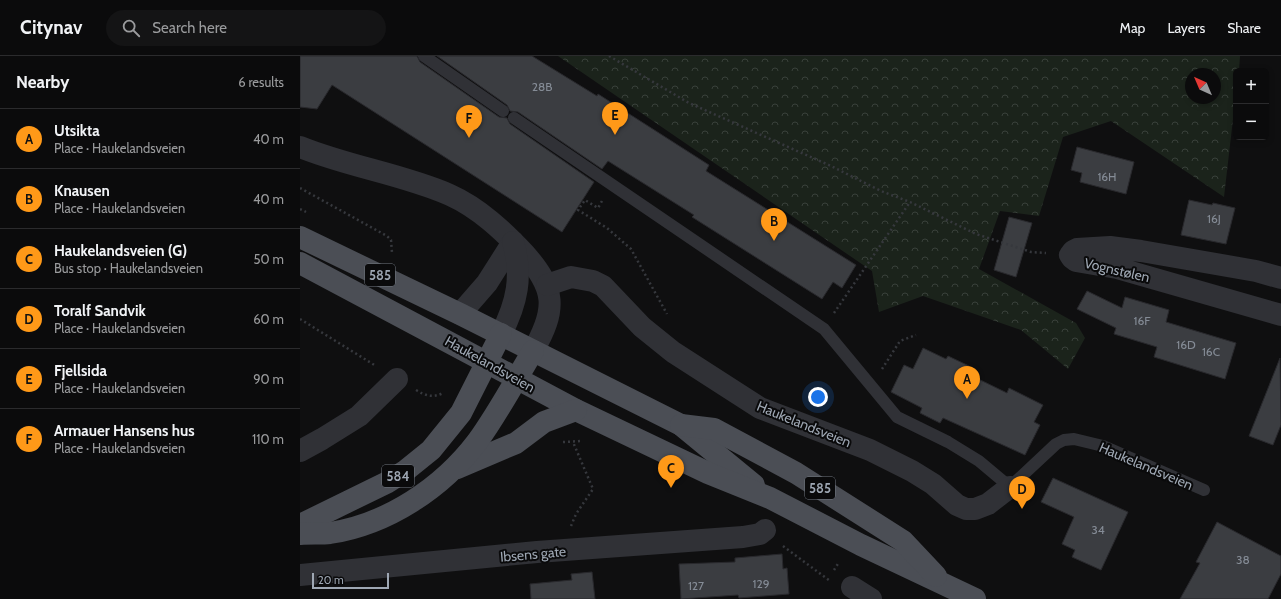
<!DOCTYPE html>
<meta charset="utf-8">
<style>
:root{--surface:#0b0b0c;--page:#141415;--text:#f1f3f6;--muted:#9a9b9d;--line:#2b2b2d;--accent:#ff9918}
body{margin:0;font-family:Cabin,sans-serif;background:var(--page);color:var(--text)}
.controls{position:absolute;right:12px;top:12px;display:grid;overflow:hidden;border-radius:6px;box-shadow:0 2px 6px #0003}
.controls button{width:36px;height:36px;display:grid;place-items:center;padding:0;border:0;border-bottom:1px solid var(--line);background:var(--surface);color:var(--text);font:20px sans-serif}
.compass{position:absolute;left:885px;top:12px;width:36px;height:36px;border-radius:50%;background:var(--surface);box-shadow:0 2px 6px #0003;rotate:316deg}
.scale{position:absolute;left:12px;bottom:10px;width:77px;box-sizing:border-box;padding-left:4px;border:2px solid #9ea7b3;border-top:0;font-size:11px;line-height:14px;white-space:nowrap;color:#9ea7b3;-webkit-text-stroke:3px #0a0a0b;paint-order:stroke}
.you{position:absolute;left:518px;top:341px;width:14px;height:14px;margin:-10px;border:3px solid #fff;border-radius:50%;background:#1a73e8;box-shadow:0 0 0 6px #1a73e833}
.badge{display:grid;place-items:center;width:26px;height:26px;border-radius:50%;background:var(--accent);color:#111;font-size:13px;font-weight:700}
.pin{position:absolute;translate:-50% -33px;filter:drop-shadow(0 1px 2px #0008)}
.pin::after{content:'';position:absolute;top:21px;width:14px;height:12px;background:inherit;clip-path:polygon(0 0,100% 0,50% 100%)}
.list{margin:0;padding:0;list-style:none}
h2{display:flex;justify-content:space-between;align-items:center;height:52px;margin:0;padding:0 16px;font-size:17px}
h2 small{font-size:13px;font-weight:400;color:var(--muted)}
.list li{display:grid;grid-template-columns:26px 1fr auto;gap:12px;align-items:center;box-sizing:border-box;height:60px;padding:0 16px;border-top:1px solid var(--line)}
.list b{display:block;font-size:15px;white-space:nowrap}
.list p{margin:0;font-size:13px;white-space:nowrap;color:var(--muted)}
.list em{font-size:13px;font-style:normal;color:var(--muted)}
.icon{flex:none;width:22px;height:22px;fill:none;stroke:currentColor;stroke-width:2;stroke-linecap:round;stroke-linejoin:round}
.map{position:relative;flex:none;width:981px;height:543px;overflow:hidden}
header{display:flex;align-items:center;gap:24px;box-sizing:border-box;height:56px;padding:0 20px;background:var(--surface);border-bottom:1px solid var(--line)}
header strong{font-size:19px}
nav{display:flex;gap:22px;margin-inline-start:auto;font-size:14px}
.search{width:280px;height:36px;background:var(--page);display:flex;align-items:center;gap:10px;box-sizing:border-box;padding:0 14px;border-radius:22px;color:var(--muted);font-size:15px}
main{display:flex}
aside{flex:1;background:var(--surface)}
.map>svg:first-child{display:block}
.forest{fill:url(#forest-crowns);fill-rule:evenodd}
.building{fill:#3b3d41;stroke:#29292d}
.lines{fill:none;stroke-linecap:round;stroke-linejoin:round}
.path{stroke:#36383d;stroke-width:2.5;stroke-dasharray:2 3;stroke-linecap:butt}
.service{stroke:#303136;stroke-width:12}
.minor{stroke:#303136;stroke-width:22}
.primary{stroke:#4b4e55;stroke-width:22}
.labels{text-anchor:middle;stroke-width:4;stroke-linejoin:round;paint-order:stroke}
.number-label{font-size:12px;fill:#858c96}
.shield{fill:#0a0a0b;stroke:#727881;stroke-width:1}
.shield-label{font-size:13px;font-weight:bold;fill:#9ea7b3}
.street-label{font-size:14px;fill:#9ea7b3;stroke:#0a0a0b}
</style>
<header>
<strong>Citynav</strong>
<div class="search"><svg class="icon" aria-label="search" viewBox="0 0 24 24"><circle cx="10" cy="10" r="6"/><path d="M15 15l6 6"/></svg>Search here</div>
<nav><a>Map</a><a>Layers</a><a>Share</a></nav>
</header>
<main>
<aside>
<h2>Nearby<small>6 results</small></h2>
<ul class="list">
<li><span class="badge">A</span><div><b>Utsikta</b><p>Place · Haukelandsveien</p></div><em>40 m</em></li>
<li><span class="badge">B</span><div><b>Knausen</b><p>Place · Haukelandsveien</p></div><em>40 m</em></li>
<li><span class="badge">C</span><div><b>Haukelandsveien (G)</b><p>Bus stop · Haukelandsveien</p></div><em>50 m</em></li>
<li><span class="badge">D</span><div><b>Toralf Sandvik</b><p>Place · Haukelandsveien</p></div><em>60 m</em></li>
<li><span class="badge">E</span><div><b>Fjellsida</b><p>Place · Haukelandsveien</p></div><em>90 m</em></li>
<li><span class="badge">F</span><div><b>Armauer Hansens hus</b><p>Place · Haukelandsveien</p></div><em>110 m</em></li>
</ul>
</aside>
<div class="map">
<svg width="981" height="543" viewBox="0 0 981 543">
<defs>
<pattern id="forest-crowns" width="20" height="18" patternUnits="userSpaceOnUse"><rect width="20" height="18" fill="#1b231b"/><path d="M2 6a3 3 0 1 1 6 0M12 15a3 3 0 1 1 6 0" fill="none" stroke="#39403a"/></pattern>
</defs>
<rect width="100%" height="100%" fill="#0f0f10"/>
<path class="forest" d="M258,0H940L939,15H936V37L924,141L811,65L763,81L739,160L700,155L679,213L776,267L785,282L768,313L721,274L623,240L579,256L572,215ZM891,18H915V42H891Z"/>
<g class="building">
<polygon points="0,0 117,0 120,6 199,61 207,62 210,68 294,126 262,176 32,29 17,53 0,51"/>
<polygon points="137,0 232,0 297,40 298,38 409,109 406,115 556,209 542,232 533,226 522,243 392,161 394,159 308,105 302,113 218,56 210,55 207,49"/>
<polygon points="777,91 834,106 826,138 780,126 782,117 771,114"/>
<polygon points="889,144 912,149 913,147 935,152 926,188 881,179"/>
<polygon points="709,161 732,167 716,221 694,214"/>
<polygon points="787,235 822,252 825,241 869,254 866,266 936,287 925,323 854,301 857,291 814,278 816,272 777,253"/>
<polygon points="623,292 646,303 648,300 669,310 666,317 707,337 709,332 743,349 734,366 740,369 725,399 643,362 640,367 620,357 622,352 591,336 604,309 613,313"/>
<polygon points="980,302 981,369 973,389 949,380"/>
<polygon points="753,422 828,456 801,514 772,501 775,494 762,488 774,461 741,446"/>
<polygon points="917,466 981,500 981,518 968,543 880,543 900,507 896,506"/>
<polygon points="482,498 483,513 487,512 489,538 439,542 438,539 381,543 379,508 435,506 435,502"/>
<polygon points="292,516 295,543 231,543 230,528 272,524 271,518"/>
</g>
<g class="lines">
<g class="path">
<polyline points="309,0 389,47 531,110 581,135 610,146 676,178 731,196 746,197"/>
<polyline points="0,132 87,180 91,184 92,197"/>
<polyline points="302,145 298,152 285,144 278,154 307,172 331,193 367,258"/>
<polyline points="0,153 6,156"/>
<polyline points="534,257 610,146"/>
<polyline points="0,263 76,310"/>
<polyline points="582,313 600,285 616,279"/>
<path d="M116,334C126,340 133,342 143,337"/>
<polyline points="263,386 282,385"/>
<polyline points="271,470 276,458 293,433 273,386"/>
<polyline points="483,490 530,525"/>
<polyline points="534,514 539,506"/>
</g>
<g class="service">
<polyline points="124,0 203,55"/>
<polyline points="214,62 524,273 597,361 648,386 679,405 710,431 756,388 764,384 774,383 803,390 904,434"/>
</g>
<g class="minor">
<path d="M0,91C49,111 102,118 150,139C179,152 203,175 224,197C256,233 257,253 233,295"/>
<polyline points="981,222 956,215 841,195 810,191 777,193 773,195 770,199 772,202 776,205 817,212 981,259"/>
<polyline points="247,229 271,221 293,225 303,230 342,271 373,296 460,352 570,394 612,415 633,428 657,449 666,453 675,453 688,448 710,431"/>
<polyline points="160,258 187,227 213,186"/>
<path d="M201,278C217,247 223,220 213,186"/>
<polyline points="0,395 22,383 59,360 97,323"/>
<polyline points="0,519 237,496 443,481 460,478 465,474"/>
<polyline points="552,531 571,543"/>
</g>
<g class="primary">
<polyline points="0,181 160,258 381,369 454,429"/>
<polyline points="0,207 276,354 408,417 470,442 561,489 675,543"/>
<polyline points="381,369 414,373 496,417 603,485 636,520"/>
<polyline points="157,412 216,387 244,366 276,354"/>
<polyline points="0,469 88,426 105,415 131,394 161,357 201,278"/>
<path d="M0,478C10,477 21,478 30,477C88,468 142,432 177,386C198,357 215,325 233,295"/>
</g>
</g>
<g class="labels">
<g class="number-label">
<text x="242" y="35">28B</text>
<text x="807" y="125">16H</text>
<text x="914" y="167">16J</text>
<text x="842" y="269">16F</text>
<text x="886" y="293">16D</text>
<text x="911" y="300">16C</text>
<text x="798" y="478">34</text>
<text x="943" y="508">38</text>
<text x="461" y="532">129</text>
<text x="396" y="534">127</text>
</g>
<g class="shield">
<rect x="65" y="208" width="30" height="22" rx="3"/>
<rect x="82" y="409" width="32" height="22" rx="3"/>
<rect x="505" y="421" width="30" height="22" rx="3"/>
</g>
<g class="shield-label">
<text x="80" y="224">585</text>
<text x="98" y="425">584</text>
<text x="520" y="437">585</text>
</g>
<g class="street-label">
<text transform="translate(817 214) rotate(13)" y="5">Vognstølen</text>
<text transform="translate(190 308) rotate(29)" y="5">Haukelandsveien</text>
<text transform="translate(504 368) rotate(22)" y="5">Haukelandsveien</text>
<text transform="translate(846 410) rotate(23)" y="5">Haukelandsveien</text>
<text transform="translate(233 498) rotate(-5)" y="5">Ibsens gate</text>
</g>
</g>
</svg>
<div class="controls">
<button>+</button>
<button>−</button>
</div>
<svg class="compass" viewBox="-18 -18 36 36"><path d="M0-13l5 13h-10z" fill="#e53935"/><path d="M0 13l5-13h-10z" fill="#9a9b9d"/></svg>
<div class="scale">20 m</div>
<div class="you"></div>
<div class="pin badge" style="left:667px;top:343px">A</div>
<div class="pin badge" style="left:474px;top:185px">B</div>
<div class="pin badge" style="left:371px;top:432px">C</div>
<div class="pin badge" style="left:722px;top:453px">D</div>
<div class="pin badge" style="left:315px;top:79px">E</div>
<div class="pin badge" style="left:169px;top:82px">F</div>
</div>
</main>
